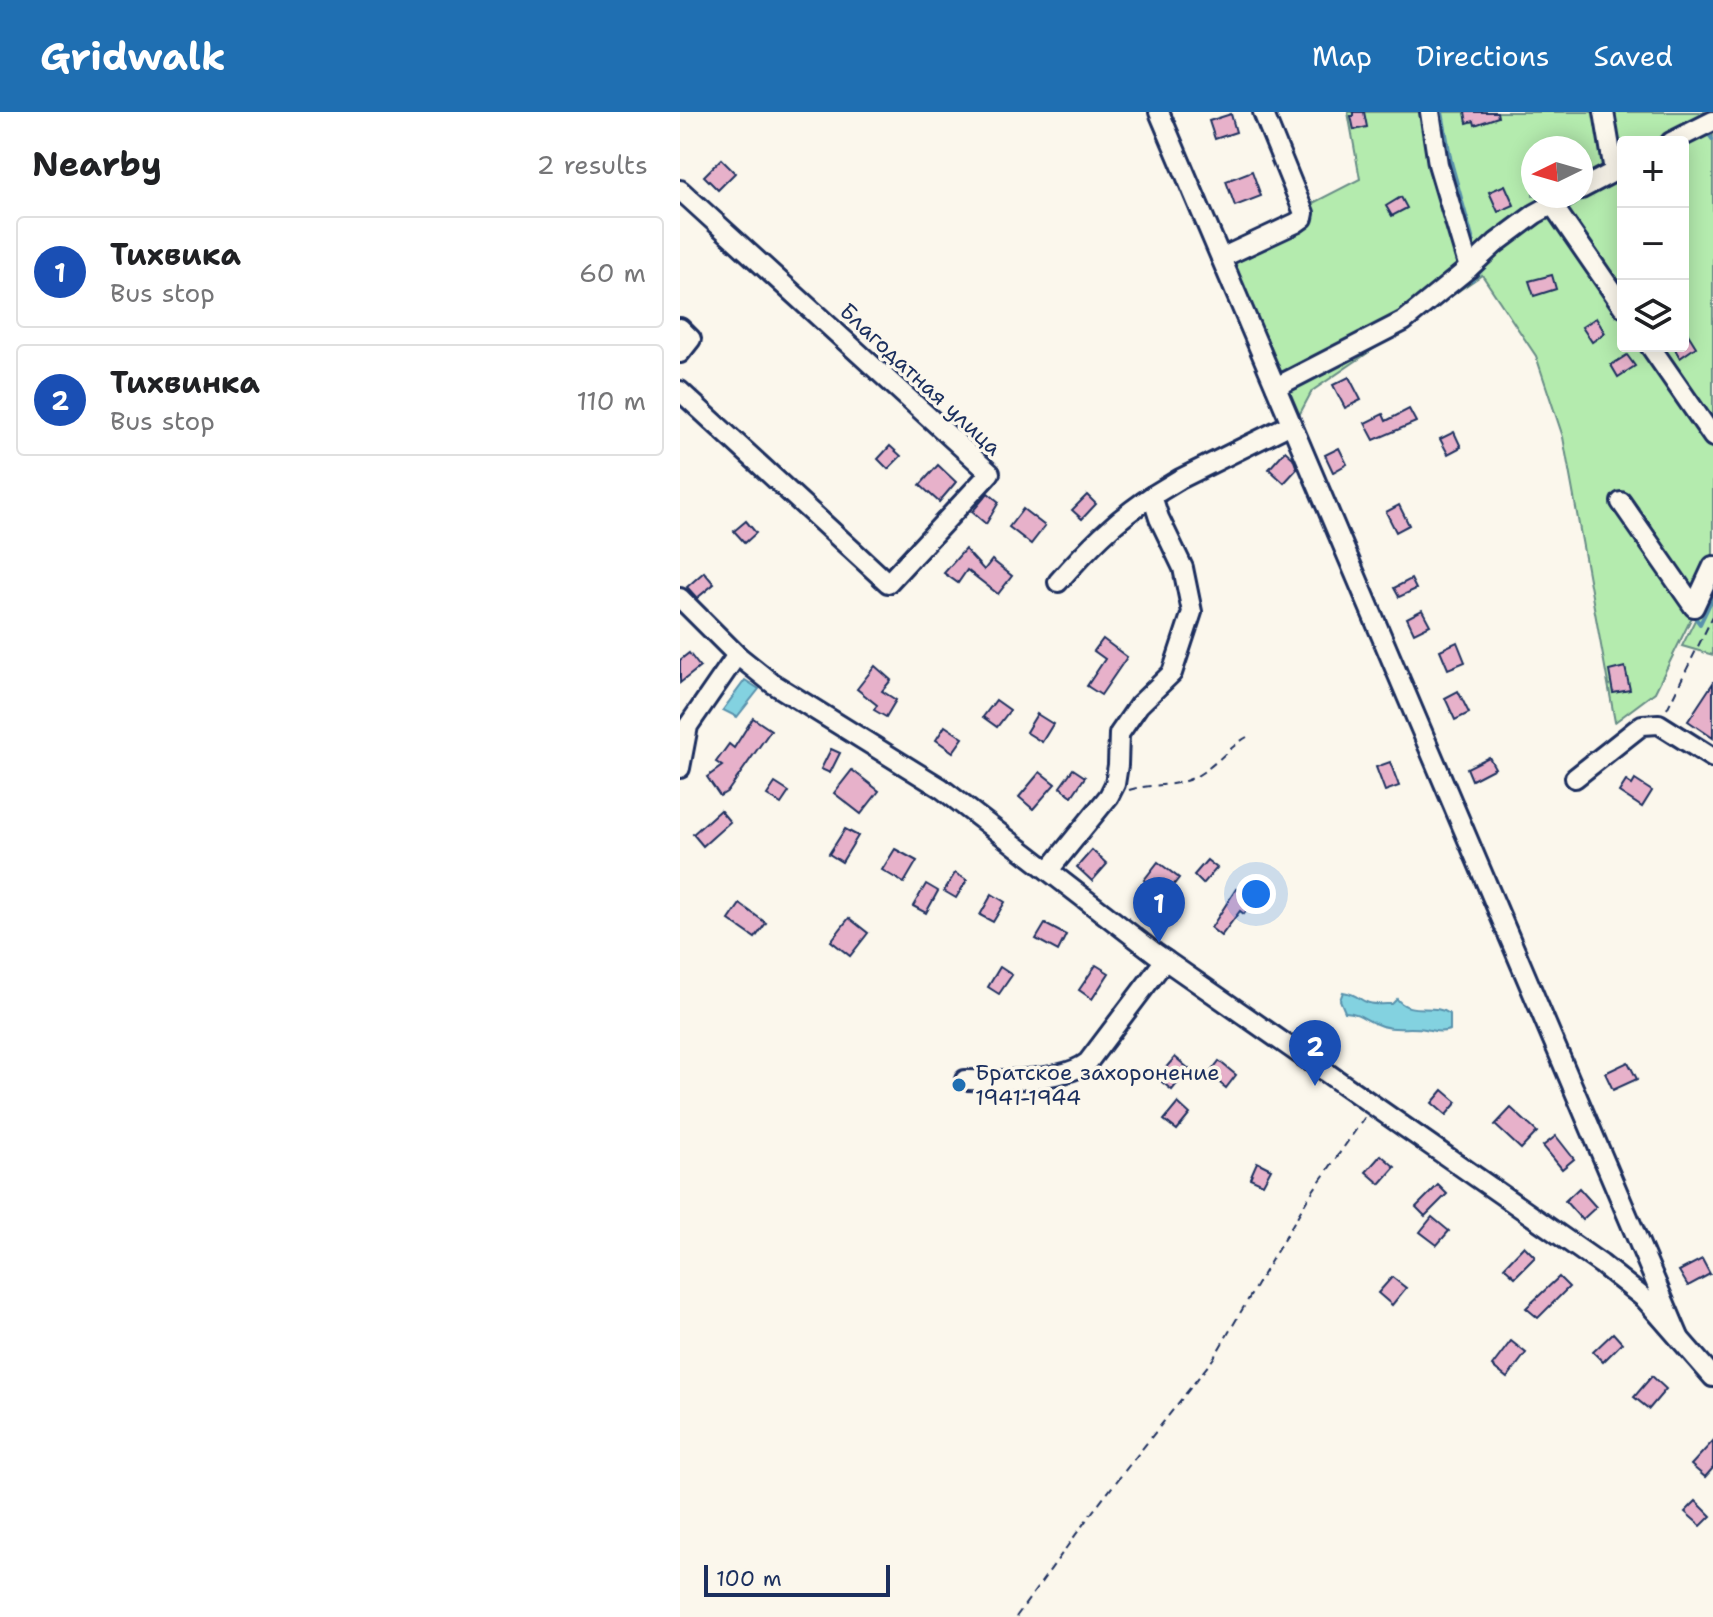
<!DOCTYPE html>
<meta charset="utf-8">
<style>
:root{--surface:#fff;--page:#f2f2f2;--text:#202124;--muted:#757577;--line:#e0e0e0;--accent:#1f6fb2}
body{margin:0;font-family:"Shantell Sans",sans-serif;background:var(--page);color:var(--text)}
.controls{position:absolute;right:24px;top:24px;display:grid;overflow:hidden;border-radius:8px;box-shadow:0 4px 20px #0003}
.controls button{width:72px;height:72px;display:grid;place-items:center;padding:0;border:0;border-bottom:2px solid var(--line);background:var(--surface);color:var(--text);font:40px sans-serif}
.compass{position:absolute;left:841px;top:24px;width:72px;height:72px;border-radius:50%;background:var(--surface);box-shadow:0 4px 20px #0003;rotate:265deg}
.scale{position:absolute;left:24px;bottom:20px;width:186px;box-sizing:border-box;padding-left:8px;border:4px solid #1b2f5e;border-top:0;font-size:22px;line-height:28px;white-space:nowrap;color:#1b2f5e;-webkit-text-stroke:6px #fbf7ec;paint-order:stroke}
.you{position:absolute;left:576px;top:782px;width:28px;height:28px;margin:-20px;border:6px solid #fff;border-radius:50%;background:#1a73e8;box-shadow:0 0 0 12px #1a73e833}
.badge{display:grid;place-items:center;width:52px;height:52px;border-radius:50%;background:var(--accent);color:#fff;font-size:26px;font-weight:700}
.pin{position:absolute;translate:-50% -66px;filter:drop-shadow(0 2px 4px #0008)}
.pin::after{content:'';position:absolute;top:42px;width:28px;height:24px;background:inherit;clip-path:polygon(0 0,100% 0,50% 100%)}
.list{margin:0;padding:0;list-style:none}
h2{display:flex;justify-content:space-between;align-items:center;height:104px;margin:0;padding:0 32px;font-size:34px}
h2 small{font-size:26px;font-weight:400;color:var(--muted)}
.list li{display:grid;grid-template-columns:52px 1fr auto;gap:24px;align-items:center;box-sizing:border-box;height:112px;margin:0 16px 16px;padding:0 16px;border:2px solid var(--line);border-radius:8px}
.list b{display:block;font-size:30px;white-space:nowrap}
.list p{margin:0;font-size:26px;white-space:nowrap;color:var(--muted)}
.list em{font-size:26px;font-style:normal;color:var(--muted)}
.icon{flex:none;width:44px;height:44px;fill:none;stroke:currentColor;stroke-width:2;stroke-linecap:round;stroke-linejoin:round}
.map{position:relative;flex:none;width:1033px;height:1505px;overflow:hidden}
header{display:flex;align-items:center;gap:48px;box-sizing:border-box;height:112px;padding:0 40px;background:var(--accent);color:#fff}
header strong{font-size:38px}
nav{display:flex;gap:44px;margin-inline-start:auto;font-size:28px}
main{display:flex}
aside{flex:1;background:var(--surface)}
.map>svg:first-child{display:block}
.green{fill:#b4ebae;stroke:#688d86;stroke-width:2;fill-rule:evenodd}
.water{fill:#83d2e0;stroke:#5991ac;stroke-width:2}
.lines{fill:none;stroke-linecap:round;stroke-linejoin:round}
.stream{stroke:#5991ac;stroke-width:4}
.building{fill:#e7b1ca;stroke:#1b2f5e;stroke-width:2}
.minor-casing{stroke:#1b2f5e;stroke-width:24}
.path{stroke:#1b2f5e;stroke-width:2;stroke-dasharray:8 6;stroke-linecap:butt}
.minor{stroke:#fbf7ec;stroke-width:18}
.poi-dot{fill:#1f6fb2;stroke:#fbf7ec;stroke-width:3}
.labels{text-anchor:middle;stroke-width:7;stroke-linejoin:round;paint-order:stroke}
.street-label{font-size:22px;fill:#1b2f5e;stroke:#fbf7ec}
.poi-label{font-size:22px;fill:#1b2f5e;stroke:#fbf7ec;text-anchor:start}
</style>
<header>
<strong>Gridwalk</strong>
<nav><a>Map</a><a>Directions</a><a>Saved</a></nav>
</header>
<main>
<aside>
<h2>Nearby<small>2 results</small></h2>
<ul class="list">
<li><span class="badge" style="background:#1a4fb4">1</span><div><b>Тихвика</b><p>Bus stop</p></div><em>60 m</em></li>
<li><span class="badge" style="background:#1a4fb4">2</span><div><b>Тихвинка</b><p>Bus stop</p></div><em>110 m</em></li>
</ul>
</aside>
<div class="map">
<svg width="1033" height="1505" viewBox="0 0 1033 1505">
<rect width="100%" height="100%" fill="#fbf7ec"/>
<filter id="ink" filterUnits="userSpaceOnUse"><feTurbulence type="fractalNoise" baseFrequency=".0125" numOctaves="2"/><feDisplacementMap in="SourceGraphic" scale="16" xChannelSelector="R" yChannelSelector="G"/><feConvolveMatrix kernelMatrix="1 2 1 2 8 2 1 2 1" color-interpolation-filters="sRGB"/></filter>
<g filter="url(#ink)">
<g class="green">
<path d="M668,0H1033V462L975,580L935,610L883,325L856,244L802,163L632,279L608,324L537,140L680,67ZM943,30H1003V234H943ZM853,36H901V84H853Z"/>
<polygon points="1033,472 1033,543 1002,534"/>
</g>
<g class="water">
<polygon points="65,568 79,577 57,605 43,598"/>
<path d="M663,880C680,883 678,888 689,891C696,893 705,892 712,892L717,887C730,904 753,890 770,902V918C759,921 756,919 745,917C727,914 712,920 694,911C683,906 679,901 665,900L660,888Z"/>
</g>
<g class="lines">
<g class="stream">
<polyline points="762,0 771,50 793,129"/>
<polyline points="1027,20 1033,28"/>
<polyline points="974,30 987,23"/>
<polyline points="889,94 909,83"/>
<polyline points="792,168 821,138"/>
<polyline points="937,200 943,208"/>
<polyline points="1011,500 1020,512 1033,485"/>
</g>
</g>
<g class="building">
<polygon points="673,0 684,0 687,15 674,18 671,4 673,4"/>
<polygon points="785,0 817,0 818,5 795,13 794,9 787,11"/>
<polygon points="551,2 556,20 535,27 529,9"/>
<polygon points="41,47 55,61 38,78 24,64"/>
<polygon points="572,59 581,84 555,94 546,69"/>
<polygon points="825,73 834,93 818,100 809,80"/>
<polygon points="721,85 727,96 712,104 706,94"/>
<polygon points="872,163 876,177 854,184 849,169"/>
<polygon points="916,206 925,221 912,230 902,215"/>
<polygon points="1003,214 1016,235 1000,246 995,237 1003,234"/>
<polygon points="947,243 955,254 938,265 931,253"/>
<polygon points="669,265 681,288 665,296 653,273"/>
<polygon points="729,297 736,310 694,328 685,311 703,302 706,309"/>
<polygon points="774,320 781,335 768,342 760,327"/>
<polygon points="210,334 221,344 208,357 198,347"/>
<polygon points="659,336 667,352 653,360 645,343"/>
<polygon points="605,339 613,346 617,357 604,371 589,357"/>
<polygon points="258,353 276,370 259,390 240,373"/>
<polygon points="308,381 319,390 306,412 292,400"/>
<polygon points="407,383 416,392 402,407 392,398"/>
<polygon points="719,393 729,413 716,420 706,400"/>
<polygon points="343,397 365,414 351,432 329,415"/>
<polygon points="66,409 76,421 65,431 54,419"/>
<polygon points="285,437 304,458 312,448 332,464 318,482 287,458 278,471 264,461"/>
<polygon points="24,460 34,472 17,486 7,475"/>
<polygon points="731,467 736,477 719,485 714,476"/>
<polygon points="742,498 750,513 734,521 727,506"/>
<polygon points="423,527 447,545 421,583 407,574 425,547 414,539"/>
<polygon points="777,530 785,550 768,557 760,538"/>
<polygon points="9,541 20,555 0,571 0,548"/>
<polygon points="195,554 211,568 202,579 216,588 206,605 194,598 197,593 177,577"/>
<polygon points="945,555 950,578 933,581 929,559"/>
<polygon points="1033,571 1033,626 1008,609"/>
<polygon points="778,579 789,601 775,608 765,586"/>
<polygon points="316,588 330,598 317,615 303,605"/>
<polygon points="357,602 373,612 362,630 346,620"/>
<polygon points="73,606 91,618 48,679 40,684 27,665 42,654 36,650 49,632 54,636"/>
<polygon points="265,614 283,626 273,640 256,628"/>
<polygon points="151,637 160,641 150,661 141,657"/>
<polygon points="809,645 815,656 792,668 787,656"/>
<polygon points="710,650 719,674 705,679 696,655"/>
<polygon points="393,657 405,665 392,684 380,675"/>
<polygon points="172,658 199,679 181,702 154,681"/>
<polygon points="360,660 375,672 353,697 339,685"/>
<polygon points="955,668 972,679 962,695 939,680 946,669 952,673"/>
<polygon points="95,671 109,680 101,692 87,683"/>
<polygon points="40,698 50,710 23,734 13,722"/>
<polygon points="165,717 178,724 162,750 149,742"/>
<polygon points="215,737 237,749 224,771 202,758"/>
<polygon points="412,738 427,752 412,769 397,755"/>
<polygon points="527,748 537,756 523,772 514,763"/>
<polygon points="478,750 499,766 485,784 464,768"/>
<polygon points="275,761 287,768 276,786 264,779"/>
<polygon points="246,772 258,779 246,801 233,794"/>
<polygon points="556,777 573,789 564,802 560,799 541,824 531,816"/>
<polygon points="312,782 325,790 313,810 300,803"/>
<polygon points="60,792 86,811 75,826 49,808"/>
<polygon points="169,806 188,821 170,844 151,829"/>
<polygon points="365,812 386,823 378,839 356,827"/>
<polygon points="416,853 429,861 412,887 399,878"/>
<polygon points="320,855 332,863 319,882 308,875"/>
<polygon points="495,945 509,957 492,978 477,966"/>
<polygon points="539,949 556,963 546,976 529,962"/>
<polygon points="948,950 957,967 933,978 925,961"/>
<polygon points="763,978 777,990 766,1003 752,991"/>
<polygon points="498,991 510,1002 497,1018 484,1008"/>
<polygon points="831,996 857,1020 841,1037 815,1013"/>
<polygon points="876,1024 894,1047 882,1057 863,1034"/>
<polygon points="701,1043 715,1055 700,1072 686,1060"/>
<polygon points="577,1050 591,1057 583,1072 570,1066"/>
<polygon points="758,1073 767,1082 745,1104 736,1095"/>
<polygon points="899,1076 916,1095 902,1108 885,1089"/>
<polygon points="752,1105 769,1119 757,1133 740,1120"/>
<polygon points="844,1134 855,1145 835,1165 824,1155"/>
<polygon points="1022,1147 1030,1162 1008,1174 999,1159"/>
<polygon points="712,1165 726,1176 712,1193 698,1181"/>
<polygon points="879,1165 889,1175 858,1206 846,1196"/>
<polygon points="933,1221 942,1231 923,1250 913,1240"/>
<polygon points="831,1229 846,1241 827,1266 812,1254"/>
<polygon points="972,1264 986,1277 969,1297 954,1285"/>
<polygon points="1033,1329 1033,1356 1025,1365 1011,1353"/>
<polygon points="1016,1389 1031,1404 1021,1414 1005,1400"/>
</g>
<g class="lines">
<defs>
<g id="minor">
<polyline points="479,0 999,1225"/>
<polyline points="750,0 758,52 789,156"/>
<polyline points="924,0 934,59"/>
<polyline points="991,30 1033,9"/>
<polyline points="901,77 943,55"/>
<polyline points="0,78 310,361 208,471 0,279"/>
<polyline points="872,92 943,195"/>
<polyline points="541,146 616,111 623,106 624,101 583,0"/>
<polyline points="0,216 11,227 0,241"/>
<polyline points="970,234 1033,325"/>
<polyline points="596,275 724,209 789,156 816,131 855,102 888,84"/>
<polyline points="941,390 1014,495 1033,454"/>
<path d="M378,470C407,437 435,408 472,384"/>
<polyline points="0,486 57,543 92,571 261,676 475,841 921,1152 965,1187 1033,1265"/>
<polyline points="0,656 8,614 57,543"/>
<polyline points="895,666 962,613 979,612 1033,646"/>
<polyline points="369,758 429,684 435,672 438,653 439,622 459,593 492,561 512,500 503,456 479,406 472,384 500,367 611,312"/>
<path d="M285,968C317,969 383,970 408,950L485,848"/>
</g>
</defs>
<use href="#minor" class="minor-casing"/>
<g class="path">
<polyline points="987,597 1033,504"/>
<path d="M449,678C467,672 487,675 505,669C529,662 546,637 567,625"/>
<polyline points="336,1505 410,1403 533,1247 630,1083 685,1005"/>
</g>
<use href="#minor" class="minor"/>
</g>
</g>
<circle class="poi-dot" cx="279" cy="973" r="8"/>
<g class="labels">
<g class="street-label">
<text transform="translate(241 267) rotate(43)" y="8">Благодатная улица</text>
</g>
<g class="poi-label">
<text x="295" y="968">Братское захоронение<tspan x="295" dy="25">1941-1944</tspan></text>
</g>
</g>
</svg>
<div class="controls">
<button>+</button>
<button>−</button>
<button><svg class="icon" aria-label="layers" viewBox="0 0 24 24"><path d="M12 4l9 5-9 5-9-5zM3 14l9 5 9-5"/></svg></button>
</div>
<svg class="compass" viewBox="-18 -18 36 36"><path d="M0-13l5 13h-10z" fill="#e53935"/><path d="M0 13l5-13h-10z" fill="#757577"/></svg>
<div class="scale">100 m</div>
<div class="you"></div>
<div class="pin badge" style="left:479px;top:831px;background:#1a4fb4">1</div>
<div class="pin badge" style="left:635px;top:974px;background:#1a4fb4">2</div>
</div>
</main>
